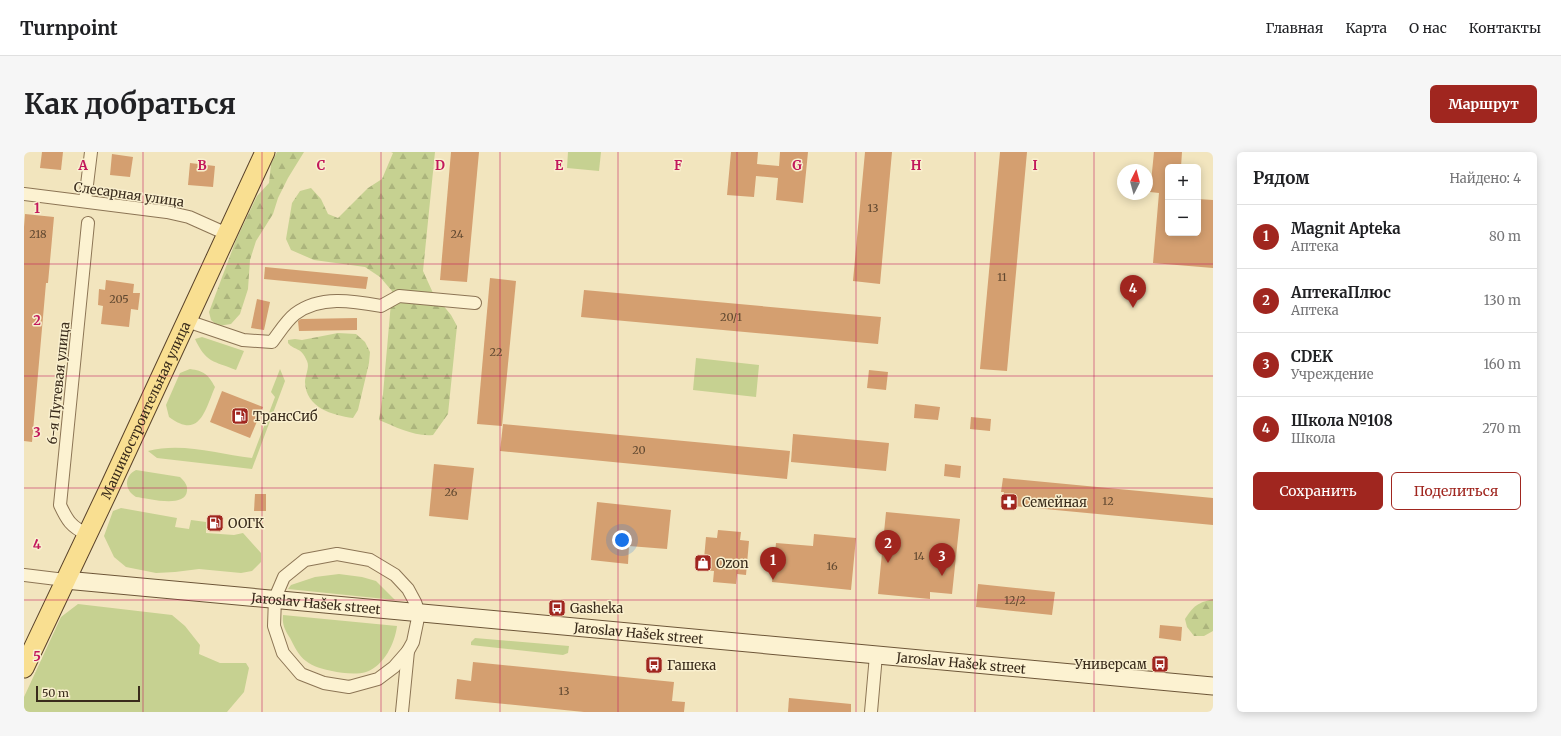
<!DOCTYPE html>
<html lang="ru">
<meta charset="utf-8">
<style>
:root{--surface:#fff;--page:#f6f6f6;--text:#202124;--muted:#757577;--line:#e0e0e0;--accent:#a0261f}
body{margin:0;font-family:Merriweather,serif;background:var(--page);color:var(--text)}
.controls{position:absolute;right:12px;top:12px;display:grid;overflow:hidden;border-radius:6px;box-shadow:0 2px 10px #0003}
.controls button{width:36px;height:36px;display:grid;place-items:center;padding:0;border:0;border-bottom:1px solid var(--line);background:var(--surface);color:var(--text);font:20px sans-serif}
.compass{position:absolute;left:1093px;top:12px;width:36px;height:36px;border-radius:50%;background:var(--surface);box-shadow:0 2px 10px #0003;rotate:6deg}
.scale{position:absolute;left:12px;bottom:10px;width:104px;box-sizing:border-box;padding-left:4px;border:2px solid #392b1b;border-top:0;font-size:11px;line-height:14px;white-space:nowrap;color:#392b1b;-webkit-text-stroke:3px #f9efce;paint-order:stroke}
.you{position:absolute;left:598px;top:388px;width:14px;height:14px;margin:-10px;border:3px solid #fff;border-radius:50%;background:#1a73e8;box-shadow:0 0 0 6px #1a73e833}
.badge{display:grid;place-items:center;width:26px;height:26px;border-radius:50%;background:var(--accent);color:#fff;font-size:13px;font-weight:700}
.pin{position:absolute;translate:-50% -33px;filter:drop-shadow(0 1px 2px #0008)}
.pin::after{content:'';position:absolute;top:21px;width:14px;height:12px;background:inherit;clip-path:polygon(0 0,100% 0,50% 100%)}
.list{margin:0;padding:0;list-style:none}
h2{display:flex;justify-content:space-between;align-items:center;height:52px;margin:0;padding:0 16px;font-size:17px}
h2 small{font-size:13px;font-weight:400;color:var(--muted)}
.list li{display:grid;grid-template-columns:26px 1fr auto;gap:12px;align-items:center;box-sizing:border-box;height:64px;padding:0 16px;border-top:1px solid var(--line)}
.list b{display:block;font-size:15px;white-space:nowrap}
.list p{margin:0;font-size:13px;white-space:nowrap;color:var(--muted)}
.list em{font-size:13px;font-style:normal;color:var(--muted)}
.actions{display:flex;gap:8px;padding:12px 16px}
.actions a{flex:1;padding:9px 0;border:1px solid var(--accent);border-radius:6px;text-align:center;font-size:14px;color:var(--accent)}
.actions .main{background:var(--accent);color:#fff}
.map{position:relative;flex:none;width:1189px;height:560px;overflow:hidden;border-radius:6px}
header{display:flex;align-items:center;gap:24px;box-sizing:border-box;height:56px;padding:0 20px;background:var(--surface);border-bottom:1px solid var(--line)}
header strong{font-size:19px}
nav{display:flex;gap:22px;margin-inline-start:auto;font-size:14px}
.intro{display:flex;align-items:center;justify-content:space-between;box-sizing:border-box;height:96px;padding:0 24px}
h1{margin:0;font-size:28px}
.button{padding:10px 18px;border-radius:6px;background:var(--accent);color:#fff;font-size:14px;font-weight:700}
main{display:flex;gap:24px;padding:0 24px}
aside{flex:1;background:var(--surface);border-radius:6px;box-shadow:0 2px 10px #0003}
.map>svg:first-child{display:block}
.grass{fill:#c6d191}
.forest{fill:url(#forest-firs)}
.building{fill:#d49f70}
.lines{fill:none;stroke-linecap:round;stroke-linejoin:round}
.street-casing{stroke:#8c7555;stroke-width:14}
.secondary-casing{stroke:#6d5638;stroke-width:19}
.primary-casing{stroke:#59422a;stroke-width:21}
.street{stroke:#fcf2d1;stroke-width:12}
.secondary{stroke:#fcf2d1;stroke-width:17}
.primary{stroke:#f9df91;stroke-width:19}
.grid{fill:none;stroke:#c2185b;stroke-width:1;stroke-opacity:0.55}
.labels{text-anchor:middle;stroke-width:3;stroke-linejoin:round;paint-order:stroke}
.number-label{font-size:11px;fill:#604830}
.street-label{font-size:13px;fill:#392b1b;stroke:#f9efce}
.poi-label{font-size:13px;fill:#392b1b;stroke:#f9efce;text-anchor:start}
.grid-label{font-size:13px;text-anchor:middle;font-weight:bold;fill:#c2185b;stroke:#f9efce;stroke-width:3;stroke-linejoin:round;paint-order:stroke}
</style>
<header>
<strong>Turnpoint</strong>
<nav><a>Главная</a><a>Карта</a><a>О нас</a><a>Контакты</a></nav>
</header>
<div class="intro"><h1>Как добраться</h1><a class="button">Маршрут</a></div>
<main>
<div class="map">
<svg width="1189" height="560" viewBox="0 0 1189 560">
<defs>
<pattern id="forest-firs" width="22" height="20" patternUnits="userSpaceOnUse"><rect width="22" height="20" fill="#c6d191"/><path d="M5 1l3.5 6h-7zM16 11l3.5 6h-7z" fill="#abb47c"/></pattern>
</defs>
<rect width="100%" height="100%" fill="#f2e5be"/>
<g class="grass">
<polygon points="544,0 577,0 575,19 543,16"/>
<path d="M178,185L220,199L212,218C190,209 182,211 171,187Z"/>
<polygon points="672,206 735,213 732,245 669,238"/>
<path d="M166,217C180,219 184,222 191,235C181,258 176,288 145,265L142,253L156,221Z"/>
<path d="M256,217L261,229L228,317L133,306L124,299C158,290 194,302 228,306L251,245L247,240Z"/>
<path d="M112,318L156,325C160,329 164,333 163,339C161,357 123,346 112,345C100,338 100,324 112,318Z"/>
<polygon points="97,356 153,366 151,375 165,377 167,368 182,370 182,381 210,383 219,381 237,401 237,410 228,419 217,421 175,417 151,420 132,421 102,415 90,405 80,384 89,359"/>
<polygon points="315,422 338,425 352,429 371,448 264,437 267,433 291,425"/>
<polygon points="54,452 148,463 161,474 176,493 175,502 196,511 222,511 225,516 220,540 203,560 0,560 0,545 37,465"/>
<path d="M259,463L373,474C371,491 360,514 342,520C332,523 317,521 308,519C299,517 289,515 282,509C275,504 270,494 266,486C261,478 258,473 259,463Z"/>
<polygon points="451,486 545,494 544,501 539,503 447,493 447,490"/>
</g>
<g class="forest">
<polygon points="253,0 280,0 264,26 254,46 249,62 232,89 226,108 224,137 216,162 207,172 194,174 187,168 185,160 212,88 233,44 245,31 247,12"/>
<path d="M367,0H411L399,119L409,141L427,163L433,174L424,262L409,283C391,285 372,275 355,268L359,242L368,139L356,125L341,115L290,108L267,98L262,87L268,51L276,39L287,36L297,47L304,62L314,66L344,36L358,27L369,1Z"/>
<path d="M314,181L332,182L341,190L346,200L345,211L334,258L329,266C308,263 282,256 281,230C281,224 286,215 283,209C277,194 270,199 264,191V188L271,187L278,188Z"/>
<path d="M1189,447V479L1180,484H1170L1163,475L1161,467C1170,453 1174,451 1189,447Z"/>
</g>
<g class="building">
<polygon points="18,0 39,0 37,18 16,16"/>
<polygon points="427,0 455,0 443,130 416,128"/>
<polygon points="707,0 734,0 733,12 755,14 756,0 784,0 779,51 752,48 754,26 732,24 730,45 703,43"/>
<polygon points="841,0 868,0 856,132 829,129"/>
<polygon points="976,0 1003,0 983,219 956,217"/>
<polygon points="1130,0 1158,0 1157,15 1144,15 1144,81 1174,81 1174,47 1189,48 1189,116 1129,111 1135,41 1126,40"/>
<polygon points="88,2 109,5 106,25 86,23"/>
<polygon points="166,11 191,14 189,35 164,33"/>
<polygon points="1,62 30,65 24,131 22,131 8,290 0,289 0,75"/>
<polygon points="241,115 344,125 342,137 240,127"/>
<polygon points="466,126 492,129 478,274 453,272"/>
<polygon points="82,128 110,132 109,141 116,141 114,158 107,157 105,175 77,172 79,154 74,153 75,137 81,138"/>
<polygon points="560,138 857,165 854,192 557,165"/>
<polygon points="233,147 246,150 240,178 227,176"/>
<polygon points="333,166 333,178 275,179 274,169 277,167"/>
<polygon points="845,218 864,220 862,238 843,236"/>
<polygon points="198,239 239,255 226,286 186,270"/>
<polygon points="891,252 916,255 914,268 890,266"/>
<polygon points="947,265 967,267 966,279 946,277"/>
<polygon points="479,272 766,299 763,327 476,299"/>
<polygon points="769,282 865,291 862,319 767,310"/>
<polygon points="410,312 450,316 444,368 405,364"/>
<polygon points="921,312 937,314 936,326 920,324"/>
<polygon points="979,326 1189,346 1189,373 979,353 980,340 977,340"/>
<polygon points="231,342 242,342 242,359 230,359"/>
<polygon points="573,350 647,358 643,397 605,394 604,412 567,408"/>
<polygon points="862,360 936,367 928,442 906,440 906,447 854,442"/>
<polygon points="185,368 197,370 196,380 184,379"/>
<polygon points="694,378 717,380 716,388 725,389 722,423 713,422 712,432 689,430 690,419 679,418 682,385 693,386"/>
<polygon points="790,382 832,386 827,438 748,430 752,391 789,394"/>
<polygon points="954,432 1031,440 1028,463 952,455"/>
<polygon points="1136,473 1158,475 1157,489 1135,486"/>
<polygon points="449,510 650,530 648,549 661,550 660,560 560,560 431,547 433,527 447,529"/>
<polygon points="765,546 827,552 827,560 764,560"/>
</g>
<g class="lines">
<defs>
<g id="street">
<polyline points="0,42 143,60 165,65 203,82"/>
<polyline points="61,49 67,0"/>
<path d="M163,169L219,188L248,190C255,181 262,169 271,162C296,143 329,149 357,154L375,144L451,151"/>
<path d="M63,382C47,375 43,368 36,353L64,71"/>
<polygon points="313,402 346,408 371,423 384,437 391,450 395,461 389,490 384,499 370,515 354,527 325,535 300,531 277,522 259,501 250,474 251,446 260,425 281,408"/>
<polyline points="0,423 41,428"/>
<polyline points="378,560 384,499"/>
<polyline points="847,560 852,503"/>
</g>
<g id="secondary">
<path id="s1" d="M41,428L1189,534"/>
</g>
<g id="primary">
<path id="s2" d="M0,516L84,339L241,0"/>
</g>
</defs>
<use href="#street" class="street-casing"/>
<use href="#secondary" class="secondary-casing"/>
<use href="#primary" class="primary-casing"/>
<use href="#street" class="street"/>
<use href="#secondary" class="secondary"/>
<use href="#primary" class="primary"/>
</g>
<path class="grid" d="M119,0V560M238,0V560M357,0V560M476,0V560M594,0V560M713,0V560M832,0V560M951,0V560M1070,0V560M0,112H1189M0,224H1189M0,336H1189M0,448H1189"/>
<defs>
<symbol id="fuel-square" viewBox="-11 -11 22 22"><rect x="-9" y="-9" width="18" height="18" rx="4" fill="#a0261f" stroke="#f9efce"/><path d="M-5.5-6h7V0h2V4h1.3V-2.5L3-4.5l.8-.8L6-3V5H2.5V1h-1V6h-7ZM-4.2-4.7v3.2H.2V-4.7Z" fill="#fff"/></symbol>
<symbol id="pharmacy-square" viewBox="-11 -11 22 22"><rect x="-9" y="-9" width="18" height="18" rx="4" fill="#a0261f" stroke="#f9efce"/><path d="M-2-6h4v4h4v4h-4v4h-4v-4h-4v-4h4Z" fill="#fff"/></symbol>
<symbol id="shop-square" viewBox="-11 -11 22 22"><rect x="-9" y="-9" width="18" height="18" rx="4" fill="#a0261f" stroke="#f9efce"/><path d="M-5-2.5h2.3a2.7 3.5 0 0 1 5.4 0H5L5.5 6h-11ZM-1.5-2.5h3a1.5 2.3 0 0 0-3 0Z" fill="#fff"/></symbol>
<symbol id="bus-square" viewBox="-11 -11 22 22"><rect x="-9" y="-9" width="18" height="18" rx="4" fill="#a0261f" stroke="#f9efce"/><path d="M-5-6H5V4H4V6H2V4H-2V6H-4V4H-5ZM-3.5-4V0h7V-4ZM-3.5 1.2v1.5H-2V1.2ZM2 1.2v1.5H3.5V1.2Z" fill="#fff"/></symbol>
</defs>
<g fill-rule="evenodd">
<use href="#fuel-square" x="206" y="254" width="20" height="20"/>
<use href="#pharmacy-square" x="975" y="340" width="20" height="20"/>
<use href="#fuel-square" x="181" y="361" width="20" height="20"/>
<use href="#shop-square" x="669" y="401" width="20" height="20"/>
<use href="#bus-square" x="523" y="446" width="20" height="20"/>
<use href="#bus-square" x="1126" y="502" width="20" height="20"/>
<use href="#bus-square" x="620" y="503" width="20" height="20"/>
</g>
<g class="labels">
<g class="number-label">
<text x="849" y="60">13</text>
<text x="14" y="86">218</text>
<text x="433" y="86">24</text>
<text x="978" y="129">11</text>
<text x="95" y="151">205</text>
<text x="707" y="169">20/1</text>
<text x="472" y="204">22</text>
<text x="615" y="302">20</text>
<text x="427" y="344">26</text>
<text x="1084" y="353">12</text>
<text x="895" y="408">14</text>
<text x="808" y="418">16</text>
<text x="991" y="452">12/2</text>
<text x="540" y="543">13</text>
</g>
<g class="street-label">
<text transform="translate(105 42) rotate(8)" y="5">Слесарная улица</text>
<text transform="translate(34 231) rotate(-84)" y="5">6-я Путевая улица</text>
<text dy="5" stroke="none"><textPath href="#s2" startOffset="285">Машиностроительная улица</textPath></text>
<text dy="5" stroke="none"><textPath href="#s1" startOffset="252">Jaroslav Hašek street</textPath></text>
<text dy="5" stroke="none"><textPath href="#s1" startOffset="576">Jaroslav Hašek street</textPath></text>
<text dy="5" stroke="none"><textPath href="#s1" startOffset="900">Jaroslav Hašek street</textPath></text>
</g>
<g class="poi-label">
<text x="229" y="269">ТрансСиб</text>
<text x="998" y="355">Семейная</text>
<text x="204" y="376">ООГК</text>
<text x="692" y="416">Ozon</text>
<text x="546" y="461">Gasheka</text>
<text x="1123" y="517" text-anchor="end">Универсам</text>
<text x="643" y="518">Гашека</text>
</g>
</g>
<g class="grid-label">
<text x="59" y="18">A</text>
<text x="178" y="18">B</text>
<text x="297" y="18">C</text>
<text x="416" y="18">D</text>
<text x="535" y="18">E</text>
<text x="654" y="18">F</text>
<text x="773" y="18">G</text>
<text x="892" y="18">H</text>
<text x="1011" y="18">I</text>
<text x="13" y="61">1</text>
<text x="13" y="173">2</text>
<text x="13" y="285">3</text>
<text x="13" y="397">4</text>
<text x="13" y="509">5</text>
</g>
</svg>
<div class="controls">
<button>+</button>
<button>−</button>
</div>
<svg class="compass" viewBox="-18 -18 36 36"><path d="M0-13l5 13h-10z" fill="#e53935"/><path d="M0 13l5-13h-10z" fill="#757577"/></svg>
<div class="scale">50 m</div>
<div class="you"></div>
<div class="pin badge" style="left:749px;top:428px">1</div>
<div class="pin badge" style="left:864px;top:411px">2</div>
<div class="pin badge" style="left:918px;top:424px">3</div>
<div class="pin badge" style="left:1109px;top:156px">4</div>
</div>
<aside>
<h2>Рядом<small>Найдено: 4</small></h2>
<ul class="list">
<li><span class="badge">1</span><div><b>Magnit Apteka</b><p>Аптека</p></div><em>80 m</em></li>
<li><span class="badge">2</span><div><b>АптекаПлюс</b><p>Аптека</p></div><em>130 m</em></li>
<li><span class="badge">3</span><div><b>CDEK</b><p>Учреждение</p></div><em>160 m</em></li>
<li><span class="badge">4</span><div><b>Школа №108</b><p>Школа</p></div><em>270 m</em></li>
</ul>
<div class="actions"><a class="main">Сохранить</a><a>Поделиться</a></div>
</aside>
</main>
